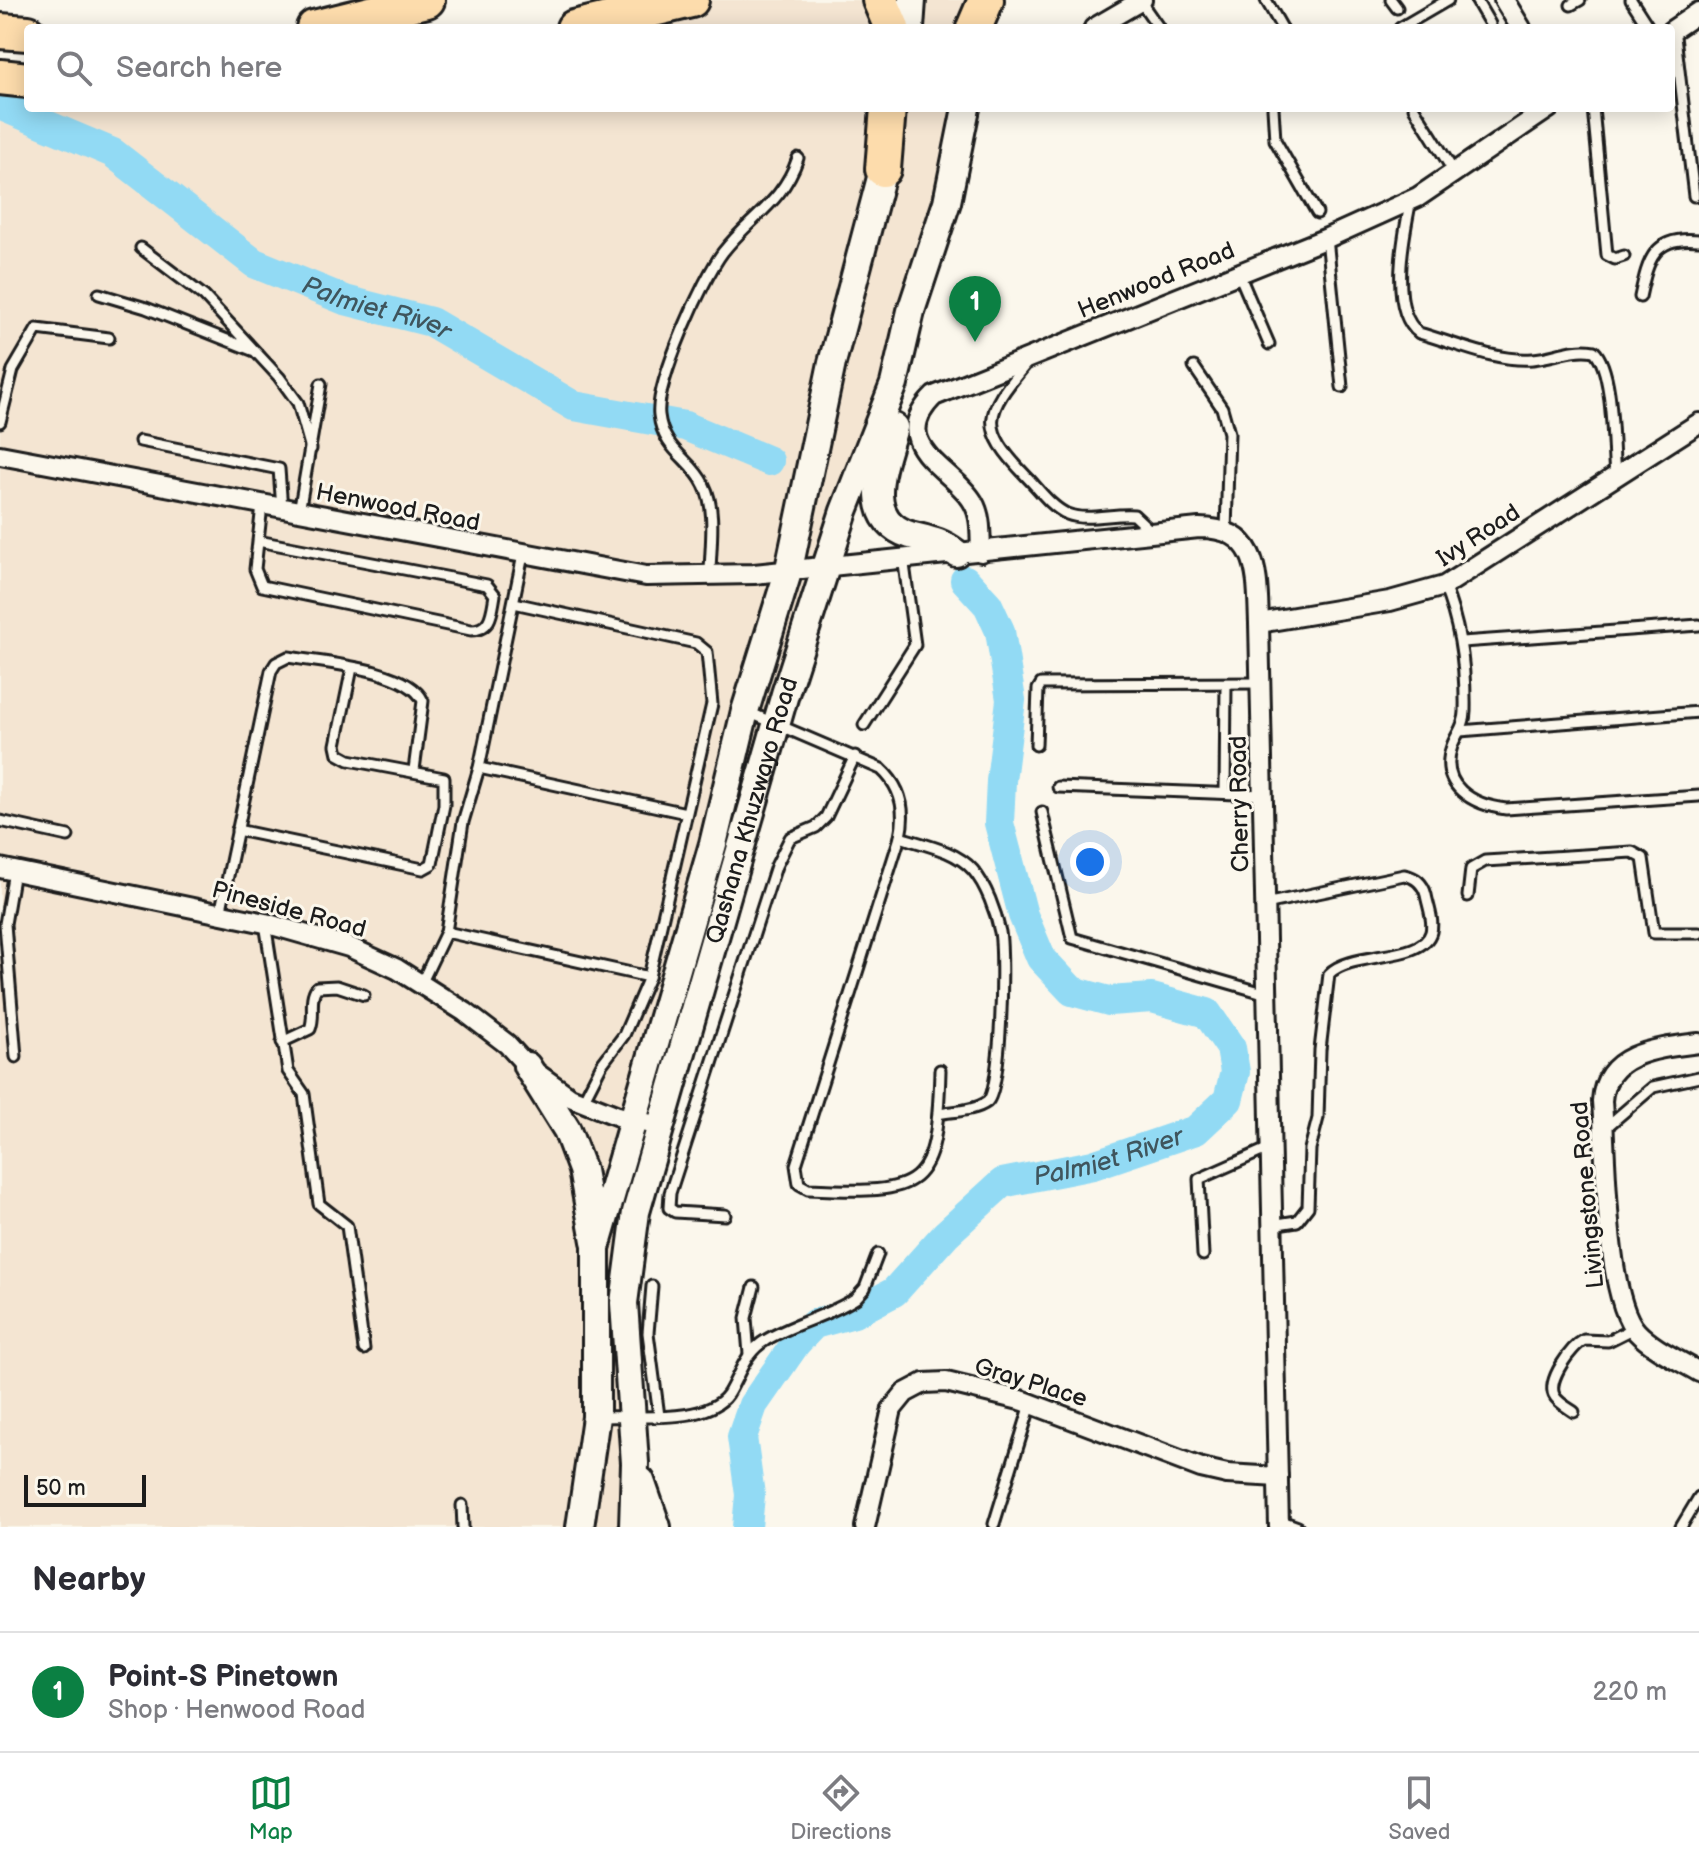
<!DOCTYPE html>
<meta charset="utf-8">
<style>
:root{--surface:#fff;--page:#f2f2f3;--text:#2b2b33;--muted:#7c7c81;--line:#e1e1e2;--accent:#0b8043}
body{margin:0;font-family:"Balsamiq Sans",sans-serif;background:var(--page);color:var(--text)}
.scale{position:absolute;left:24px;bottom:20px;width:122px;box-sizing:border-box;padding-left:8px;border:4px solid #1c1c1c;border-top:0;font-size:22px;line-height:28px;white-space:nowrap;color:#1c1c1c;-webkit-text-stroke:6px #fbf7ec;paint-order:stroke}
.you{position:absolute;left:1090px;top:862px;width:28px;height:28px;margin:-20px;border:6px solid #fff;border-radius:50%;background:#1a73e8;box-shadow:0 0 0 12px #1a73e833}
.badge{display:grid;place-items:center;width:52px;height:52px;border-radius:50%;background:var(--accent);color:#fff;font-size:26px;font-weight:700}
.pin{position:absolute;translate:-50% -66px;filter:drop-shadow(0 2px 4px #0008)}
.pin::after{content:'';position:absolute;top:42px;width:28px;height:24px;background:inherit;clip-path:polygon(0 0,100% 0,50% 100%)}
.list{margin:0;padding:0;list-style:none}
h2{display:flex;justify-content:space-between;align-items:center;height:104px;margin:0;padding:0 32px;font-size:34px}
h2 small{font-size:26px;font-weight:400;color:var(--muted)}
.list li{display:grid;grid-template-columns:52px 1fr auto;gap:24px;align-items:center;box-sizing:border-box;height:120px;padding:0 32px;border-top:2px solid var(--line)}
.list b{display:block;font-size:30px;white-space:nowrap}
.list p{margin:0;font-size:26px;white-space:nowrap;color:var(--muted)}
.list em{font-size:26px;font-style:normal;color:var(--muted)}
.icon{flex:none;width:44px;height:44px;fill:none;stroke:currentColor;stroke-width:2;stroke-linecap:round;stroke-linejoin:round}
.map{position:relative;flex:none;width:1699px;height:1527px;overflow:hidden}
.search{position:absolute;background:var(--surface);box-shadow:0 4px 20px #0003;left:24px;right:24px;top:24px;height:88px;display:flex;align-items:center;gap:20px;box-sizing:border-box;padding:0 28px;border-radius:8px;color:var(--muted);font-size:30px}
.sheet{height:224px;background:var(--surface)}
nav{display:flex;justify-content:space-around;align-items:center;box-sizing:border-box;height:112px;border-top:2px solid var(--line);background:var(--surface);font-size:22px;color:var(--muted)}
nav a{display:grid;justify-items:center;gap:4px}
nav .on{color:var(--accent)}
.map>svg:first-child{display:block}
.built{fill:#f4e5d2}
.lines{fill:none;stroke-linecap:round;stroke-linejoin:round}
.river{stroke:#92daf4;stroke-width:30}
.lane-casing{stroke:#1c1c1c;stroke-width:15}
.street-casing{stroke:#1c1c1c;stroke-width:24}
.secondary-casing{stroke:#1c1c1c;stroke-width:32}
.highway-casing{stroke:#1c1c1c;stroke-width:40}
.lane{stroke:#fbf7ec;stroke-width:9}
.street{stroke:#fbf7ec;stroke-width:18}
.secondary{stroke:#fbf7ec;stroke-width:26}
.highway{stroke:#fddcac;stroke-width:34}
.labels{text-anchor:middle;stroke-width:6;stroke-linejoin:round;paint-order:stroke}
.street-label{font-size:24px;fill:#1c1c1c;stroke:#fbf7ec}
.water-label{font-size:26px;font-style:italic;fill:#3f555d;stroke:#fbf7ec}
</style>
<div class="map">
<svg width="1699" height="1527" viewBox="0 0 1699 1527">
<rect width="100%" height="100%" fill="#fbf7ec"/>
<filter id="ink" filterUnits="userSpaceOnUse"><feTurbulence type="fractalNoise" baseFrequency=".0125" numOctaves="2"/><feDisplacementMap in="SourceGraphic" scale="16" xChannelSelector="R" yChannelSelector="G"/><feConvolveMatrix kernelMatrix="1 2 1 2 8 2 1 2 1" color-interpolation-filters="sRGB"/></filter>
<g filter="url(#ink)">
<g class="built">
<polygon points="693,0 973,0 972,28 576,28"/>
<polygon points="0,79 28,81 28,108 964,108 636,1211 632,1527 0,1527"/>
</g>
<g class="lines">
<g class="river">
<path id="s1" d="M4,107L113,153L254,263L345,300L431,322L574,406L685,426L769,461"/>
<path id="s2" d="M747,1527L750,1495L742,1437L753,1405L796,1343L814,1324L854,1313L894,1292L946,1234L1002,1183L1093,1165L1196,1130L1228,1100L1235,1072L1231,1048L1207,1013L1152,998L1109,1001L1072,991L1041,958L1023,915L999,823L1001,781L1011,700L1000,631L988,605L965,580"/>
</g>
<defs>
<g id="lane">
<polyline points="1266,0 1282,28"/>
<polyline points="1391,0 1397,8"/>
<polyline points="1476,0 1490,24"/>
<polyline points="1631,0 1649,28"/>
<polyline points="1140,1 1159,28"/>
<polyline points="1571,5 1580,0"/>
<polyline points="1400,28 1448,0"/>
<polyline points="1674,28 1694,196"/>
<polyline points="1273,108 1275,140 1317,213"/>
<polyline points="1414,108 1454,172"/>
<polyline points="1593,108 1607,255 1615,259 1624,256"/>
<path d="M1411,200C1404,233 1388,310 1419,333C1455,343 1496,362 1533,359C1555,357 1572,347 1594,351C1614,370 1612,446 1615,475"/>
<polyline points="1327,238 1342,387"/>
<polyline points="141,248 204,296 279,377 298,403 311,449"/>
<polyline points="1239,274 1269,344"/>
<polyline points="99,294 146,308 252,350"/>
<path d="M1640,297C1648,260 1653,235 1699,240"/>
<path d="M1026,364C984,414 979,427 1026,476C1038,488 1051,507 1067,514C1088,522 1112,513 1134,515L1151,531"/>
<polyline points="1194,367 1222,408 1229,433 1226,531"/>
<polyline points="0,422 13,370 37,329 109,338"/>
<polyline points="140,441 279,469 282,509"/>
<polyline points="299,512 321,384"/>
<path d="M258,541L487,585L495,595C492,611 492,630 471,630L262,586L255,569L262,505"/>
<path d="M710,575C710,548 717,510 704,485C691,458 663,451 659,415C655,384 703,278 723,252C751,216 782,204 798,158"/>
<path d="M1444,586C1461,627 1466,668 1465,712C1465,726 1456,734 1452,746C1438,786 1473,805 1506,809L1699,796"/>
<polyline points="514,603 696,643 707,652 712,704 649,977 624,1035 602,1064 582,1103"/>
<polyline points="1462,642 1699,625"/>
<path d="M748,712L881,769C902,788 906,811 900,837L796,1165L799,1184L808,1189C923,1194 937,1191 940,1070"/>
<polyline points="864,725 915,645 903,557"/>
<polyline points="1460,731 1699,712"/>
<polyline points="1036,745 1038,689 1041,684 1260,683"/>
<polyline points="479,768 686,813"/>
<polyline points="1058,787 1263,795"/>
<polyline points="1225,792 1226,684"/>
<polyline points="1042,812 1072,938 1267,994"/>
<polyline points="0,821 68,836"/>
<polyline points="237,830 423,869 432,864 444,805 444,778 349,760 338,754 336,745 352,668"/>
<path d="M900,837C924,845 955,850 973,870C986,885 996,912 1000,932C1004,955 1002,1090 987,1102C975,1111 953,1111 939,1114"/>
<polyline points="14,871 5,924 16,1057"/>
<polyline points="1468,896 1471,869 1485,861 1632,852 1643,858 1654,933 1699,933"/>
<path d="M1265,904L1404,875C1415,877 1423,883 1426,895C1428,906 1434,920 1431,932C1423,962 1350,951 1329,974L1320,1050L1318,1118L1310,1149L1308,1207L1297,1221L1271,1225"/>
<path d="M220,914L271,671L276,663L288,657C322,663 408,668 423,701L414,770"/>
<polyline points="265,923 288,1071 304,1094 319,1204 347,1226 364,1349"/>
<polyline points="446,932 649,977"/>
<polyline points="421,984 446,932 463,822 479,768 523,555"/>
<path d="M282,1042L310,1029C316,1015 308,999 317,987L337,986L364,995"/>
<polyline points="1604,1129 1653,1087 1699,1077"/>
<polyline points="725,1215 675,1212 669,1208 670,1193 776,866 790,838 816,827 826,817 855,756"/>
<polyline points="1203,1255 1199,1179 1269,1148"/>
<polyline points="652,1286 648,1333 659,1416"/>
<polyline points="749,1354 746,1318 754,1287"/>
<path d="M1574,1412C1568,1408 1557,1402 1554,1395C1547,1380 1571,1347 1584,1340L1608,1341L1634,1328"/>
<path d="M599,1417C634,1415 707,1425 728,1394C740,1374 745,1352 766,1340C794,1323 829,1316 856,1298L865,1288L878,1254"/>
<polyline points="462,1505 463,1527"/>
<polyline points="1279,1520 1298,1527"/>
<polyline points="994,1524 1031,1404"/>
<polyline points="1681,1527 1699,1497"/>
</g>
<g id="street">
<polyline points="1504,0 1521,28"/>
<polyline points="1094,28 1142,0"/>
<polyline points="1671,31 1699,12"/>
<path d="M0,455L646,576L754,574L1199,528C1261,528 1257,576 1259,623L1279,1527"/>
<path d="M981,552C980,535 982,517 973,502C954,469 884,445 934,396L1327,238L1418,197L1549,108"/>
<polyline points="1259,623 1390,601 1444,586 1699,423"/>
<polyline points="0,868 265,923 349,947 397,969 465,1012 507,1044 527,1066 570,1097 618,1116 663,1127"/>
<path d="M1699,1043C1659,1048 1605,1052 1602,1101C1606,1152 1605,1298 1637,1332C1653,1349 1679,1360 1699,1372"/>
<polyline points="865,1527 892,1409 905,1393 924,1383 946,1382 1024,1401 1201,1468 1227,1474 1278,1477"/>
</g>
<g id="secondary">
<polyline points="910,28 912,0"/>
<path d="M894,427C884,463 859,518 910,535C929,540 940,541 956,553"/>
<polyline points="527,1066 567,1130 582,1170 595,1241"/>
<polyline points="641,1481 657,1527"/>
<polyline points="580,1527 596,1417 596,1248 713,844 745,711 789,569 832,363 888,151"/>
<path id="s3" d="M633,1527L635,1463L624,1303L636,1212L785,694L844,511L894,384L911,311L947,202L966,108"/>
</g>
<g id="highway">
<polyline points="880,0 892,28"/>
<polyline points="314,28 427,0"/>
<polyline points="574,28 691,0"/>
<polyline points="974,28 986,0"/>
<polyline points="0,31 28,33"/>
<polyline points="0,77 28,80"/>
<polyline points="883,169 888,108"/>
</g>
</defs>
<use href="#lane" class="lane-casing"/>
<use href="#street" class="street-casing"/>
<use href="#secondary" class="secondary-casing"/>
<use href="#highway" class="highway-casing"/>
<use href="#lane" class="lane"/>
<use href="#street" class="street"/>
<use href="#secondary" class="secondary"/>
<use href="#highway" class="highway"/>
</g>
</g>
<g class="labels">
<g class="street-label">
<text transform="translate(1156 280) rotate(-22)" y="8">Henwood Road</text>
<text transform="translate(398 507) rotate(11)" y="8">Henwood Road</text>
<text transform="translate(1478 535) rotate(-33)" y="8">Ivy Road</text>
<text transform="translate(1239 804) rotate(-91)" y="8">Cherry Road</text>
<text dy="8" stroke="none"><textPath href="#s3" startOffset="734">Qashana Khuzwayo Road</textPath></text>
<text transform="translate(289 909) rotate(15)" y="8">Pineside Road</text>
<text transform="translate(1587 1195) rotate(-95)" y="8">Livingstone Road</text>
<text transform="translate(1031 1382) rotate(17)" y="8">Gray Place</text>
</g>
<g class="water-label">
<text dy="9" stroke="none"><textPath href="#s1" startOffset="428">Palmiet River</textPath></text>
<text dy="9" stroke="none"><textPath href="#s2" startOffset="576">Palmiet River</textPath></text>
</g>
</g>
</svg>
<div class="scale">50 m</div>
<div class="you"></div>
<div class="pin badge" style="left:975px;top:342px">1</div>
<div class="search"><svg class="icon" aria-label="search" viewBox="0 0 24 24"><circle cx="10" cy="10" r="6"/><path d="M15 15l6 6"/></svg>Search here</div>
</div>
<section class="sheet">
<h2>Nearby<small></small></h2>
<ul class="list">
<li><span class="badge">1</span><div><b>Point-S Pinetown</b><p>Shop · Henwood Road</p></div><em>220 m</em></li>
</ul>
</section>
<nav>
<a class="on"><svg class="icon" aria-label="map" viewBox="0 0 24 24"><path d="M3 6l6-2 6 2 6-2v14l-6 2-6-2-6 2zM9 4v14M15 6v14"/></svg>Map</a>
<a><svg class="icon" aria-label="directions" viewBox="0 0 24 24"><path d="M12 3l9 9-9 9-9-9zM9 14v-3h6M13 9l2 2-2 2"/></svg>Directions</a>
<a><svg class="icon" aria-label="saved" viewBox="0 0 24 24"><path d="M7 4h10v16l-5-4-5 4z"/></svg>Saved</a>
</nav>
